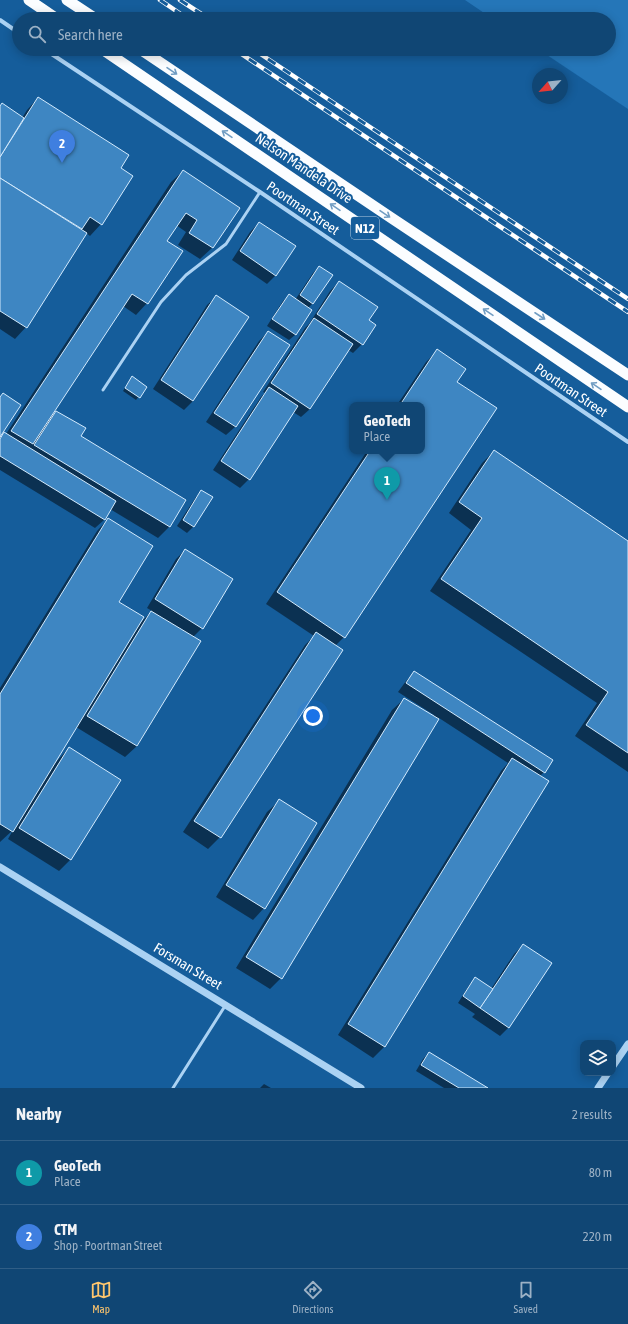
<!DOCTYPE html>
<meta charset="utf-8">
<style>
:root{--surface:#104674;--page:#194d79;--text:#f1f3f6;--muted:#9cb1c5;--line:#305e86;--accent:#ffc66d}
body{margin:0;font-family:"Asap Condensed",sans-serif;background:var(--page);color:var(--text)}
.controls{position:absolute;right:12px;bottom:12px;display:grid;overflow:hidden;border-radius:8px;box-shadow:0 2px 10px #0003}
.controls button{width:36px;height:36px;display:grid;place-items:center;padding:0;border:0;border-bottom:1px solid var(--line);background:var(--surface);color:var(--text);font:20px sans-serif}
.compass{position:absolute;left:532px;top:68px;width:36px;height:36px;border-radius:50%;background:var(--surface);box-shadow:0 2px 10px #0003;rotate:243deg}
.you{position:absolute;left:313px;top:716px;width:14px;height:14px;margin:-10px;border:3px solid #fff;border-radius:50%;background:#1a73e8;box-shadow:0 0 0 6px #1a73e833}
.badge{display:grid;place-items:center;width:26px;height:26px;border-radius:50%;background:var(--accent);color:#fff;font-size:13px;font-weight:700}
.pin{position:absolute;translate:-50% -33px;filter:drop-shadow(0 1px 2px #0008)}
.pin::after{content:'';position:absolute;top:21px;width:14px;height:12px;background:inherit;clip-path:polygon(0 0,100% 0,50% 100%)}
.popup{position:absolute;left:349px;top:402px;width:76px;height:52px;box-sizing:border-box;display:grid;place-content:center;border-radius:8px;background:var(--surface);filter:drop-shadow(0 1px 3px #0005);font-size:13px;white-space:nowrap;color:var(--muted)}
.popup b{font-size:15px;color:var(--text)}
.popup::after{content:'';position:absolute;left:50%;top:100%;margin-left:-8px;border:8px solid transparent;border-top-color:var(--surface)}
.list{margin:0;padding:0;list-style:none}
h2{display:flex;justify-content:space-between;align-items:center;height:52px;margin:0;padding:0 16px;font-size:17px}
h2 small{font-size:13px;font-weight:400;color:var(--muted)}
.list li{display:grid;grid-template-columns:26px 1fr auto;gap:12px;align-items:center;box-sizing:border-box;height:64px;padding:0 16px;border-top:1px solid var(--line)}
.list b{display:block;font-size:15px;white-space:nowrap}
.list p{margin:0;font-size:13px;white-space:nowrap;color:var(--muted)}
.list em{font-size:13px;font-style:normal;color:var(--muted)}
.icon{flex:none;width:22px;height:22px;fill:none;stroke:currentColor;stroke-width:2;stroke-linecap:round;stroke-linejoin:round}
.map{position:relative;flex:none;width:628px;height:1088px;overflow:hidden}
.search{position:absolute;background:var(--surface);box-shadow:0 2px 10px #0003;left:12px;right:12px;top:12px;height:44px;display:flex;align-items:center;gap:10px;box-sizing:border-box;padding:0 14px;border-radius:22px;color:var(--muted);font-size:15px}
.sheet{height:180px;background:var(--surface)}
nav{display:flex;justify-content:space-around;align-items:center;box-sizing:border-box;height:56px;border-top:1px solid var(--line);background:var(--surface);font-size:11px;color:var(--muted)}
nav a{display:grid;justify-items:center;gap:2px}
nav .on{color:var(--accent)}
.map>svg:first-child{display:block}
.green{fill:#2576b8}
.shadow{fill:#0007}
.building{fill:#3e86c2;stroke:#d3eafd}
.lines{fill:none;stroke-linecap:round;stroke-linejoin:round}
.service{stroke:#abd2f3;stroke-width:3}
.minor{stroke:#abd2f3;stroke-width:4}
.tertiary{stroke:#abd2f3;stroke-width:7}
.trunk{stroke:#fbfdff;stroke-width:11}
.rail-casing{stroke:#fff;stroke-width:4.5}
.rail{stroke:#155d9b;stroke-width:3;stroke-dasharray:9;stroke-linecap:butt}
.oneway{stroke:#719dc3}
.labels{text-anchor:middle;stroke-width:4;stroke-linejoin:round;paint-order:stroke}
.shield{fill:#155d9b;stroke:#b9cee1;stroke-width:1}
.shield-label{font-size:13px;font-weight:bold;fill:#fff}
.street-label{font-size:14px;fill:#fff;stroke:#155d9b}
</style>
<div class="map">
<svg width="628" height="1088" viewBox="0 0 628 1088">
<rect width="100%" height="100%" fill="#155d9b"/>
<polygon class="green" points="465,0 628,0 628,109 538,49 609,49 609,19 493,19"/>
<g class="shadow">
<polygon points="38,98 119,168 132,176 101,224 90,236 86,233 26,327 15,339 0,329 0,106 22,118 27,110"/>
<polygon points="183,171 238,208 212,248 200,259 178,245 186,232 176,225 166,241 147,303 136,315 123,306 50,417 56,412 80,436 185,500 169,527 158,538 110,509 104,520 95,528 0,470 0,438 4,434 6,434 171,182"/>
<polygon points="259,223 276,275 267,284 232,260 250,232"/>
<polygon points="319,267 313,303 308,308 311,310 295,335 289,340 267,326 283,301 289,296 295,300 313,273"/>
<polygon points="339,282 368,320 362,344 353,353 348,350 310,409 301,417 293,412 249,479 240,488 213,470 261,397 265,393 263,392 305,328 309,324 330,291"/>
<polygon points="216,297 247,317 193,401 184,410 153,389 207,305"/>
<polygon points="268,332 288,346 235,427 226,435 206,422 259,341"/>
<polygon points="437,351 456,382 495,409 344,637 335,646 341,650 220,837 208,849 183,832 305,645 314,636 266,604 367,451 422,451 422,405 397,405 426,362"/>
<polygon points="130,380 146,387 136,400 123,391"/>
<polygon points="494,451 628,542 628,772 575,736 597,703 430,591 471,530 449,513 482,463"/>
<polygon points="202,491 212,498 193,527 187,533 177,526 196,497"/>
<polygon points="108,519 117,602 141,622 152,611 147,608 176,559 185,550 202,628 193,637 199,642 137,746 125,757 76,727 55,763 69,748 120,780 70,860 59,871 8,839 13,830 0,842 0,688 97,531"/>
<polygon points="415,672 544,772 540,776 385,1046 373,1058 338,1035 501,771 508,763 439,718 281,978 270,989 236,968 392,710 404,699 433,717 434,715 398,692 406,681"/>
<polygon points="279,801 264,908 253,920 216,897 267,812"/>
<polygon points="523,945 509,1027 500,1036 472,1017 475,1014 458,1003 470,984 476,978 491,989 514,954"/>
<polygon points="429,1053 486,1088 444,1088 416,1071 423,1059"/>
<polygon points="264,1084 271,1088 260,1088"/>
</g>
<g class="building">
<polygon points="38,97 129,155 121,168 133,176 102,225 90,217 82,229 0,178 0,157"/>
<polygon points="2,103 24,118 0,157 0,106"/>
<polygon points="183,170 240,208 213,248 189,233 197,220 186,213 167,241 183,251 148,304 132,294 33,444 11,431"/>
<polygon points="0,178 87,233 27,328 0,311"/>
<polygon points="259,222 296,246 276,276 240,251"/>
<polygon points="319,266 333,275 313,304 300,295"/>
<polygon points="339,281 378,307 369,320 376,325 363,345 317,314"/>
<polygon points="289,294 312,310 296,335 272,319"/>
<polygon points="216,295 249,317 193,401 161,380"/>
<polygon points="314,318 353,344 310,409 271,383"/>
<polygon points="268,331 290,345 236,427 214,413"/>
<polygon points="437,349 466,369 457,382 497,408 345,638 277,592 370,451 422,451 422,405 400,405"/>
<polygon points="132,376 147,387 140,398 125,388"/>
<polygon points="269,387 298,406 250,480 221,461"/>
<polygon points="3,393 21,405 0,437 0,397"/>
<polygon points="56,411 86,428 81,436 186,500 170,527 34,445"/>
<polygon points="4,432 116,501 105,520 0,456 0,439"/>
<polygon points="494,450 628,541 628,753 586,725 608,692 441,579 482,518 459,502"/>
<polygon points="201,490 213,497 194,527 183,520"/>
<polygon points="108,518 153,546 119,602 144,617 13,832 0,824 0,694"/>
<polygon points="185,549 233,579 203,629 155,599"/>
<polygon points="151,611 201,641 137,746 87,716"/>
<polygon points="316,632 343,650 221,838 194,821"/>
<polygon points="414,671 553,760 545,773 406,683"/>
<polygon points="404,698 439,719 282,979 246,957"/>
<polygon points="69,747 121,780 71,860 19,828"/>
<polygon points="512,758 549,781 385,1047 348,1024"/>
<polygon points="279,799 317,823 265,909 226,885"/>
<polygon points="523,944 552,963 509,1028 480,1008"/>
<polygon points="475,977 493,989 480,1008 463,996"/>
<polygon points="429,1052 488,1088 459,1088 421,1065"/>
</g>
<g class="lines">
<g class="service">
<polyline points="103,390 161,302 186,275 226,244 260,192"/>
<polyline points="173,1088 225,1006"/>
</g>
<g class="minor">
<polyline points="0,20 19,33"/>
<polyline points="44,49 260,192 628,442"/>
</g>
<g class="tertiary">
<polyline points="0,867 361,1088"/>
<polyline points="613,1066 628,1044"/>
<polyline points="598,1088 608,1073"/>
</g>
<g class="trunk">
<polyline points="29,0 57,19"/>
<polyline points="67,0 96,19"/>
<polyline points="102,49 628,407"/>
<polyline points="140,49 393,219 628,375"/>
</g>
<defs>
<g id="rail">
<polyline points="160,0 188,19"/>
<polyline points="180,0 209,19"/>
<polyline points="234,49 628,312"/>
<polyline points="253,49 628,299"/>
</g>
</defs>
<use href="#rail" class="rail-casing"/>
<use href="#rail" class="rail"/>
</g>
<defs><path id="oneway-shaft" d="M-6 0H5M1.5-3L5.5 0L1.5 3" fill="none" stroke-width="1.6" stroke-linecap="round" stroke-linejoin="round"/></defs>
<g class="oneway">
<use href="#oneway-shaft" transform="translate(172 71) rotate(34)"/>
<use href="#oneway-shaft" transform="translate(227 134) rotate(-146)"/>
<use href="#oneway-shaft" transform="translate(335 207) rotate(-146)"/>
<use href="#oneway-shaft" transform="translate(385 214) rotate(34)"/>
<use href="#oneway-shaft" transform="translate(488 312) rotate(-146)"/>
<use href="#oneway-shaft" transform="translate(540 316) rotate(33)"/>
<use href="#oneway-shaft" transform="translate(596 386) rotate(-146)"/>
</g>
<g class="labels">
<rect class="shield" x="351" y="217" width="28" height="22" rx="3"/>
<g class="shield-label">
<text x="365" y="233">N12</text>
</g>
<g class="street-label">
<text transform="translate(304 168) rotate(34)" y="5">Nelson Mandela Drive</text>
<text transform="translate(303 208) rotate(34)" y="5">Poortman Street</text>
<text transform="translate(571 390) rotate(34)" y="5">Poortman Street</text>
<text transform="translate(188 966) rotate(31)" y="5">Forsman Street</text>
</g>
</g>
</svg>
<div class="controls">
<button><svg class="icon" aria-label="layers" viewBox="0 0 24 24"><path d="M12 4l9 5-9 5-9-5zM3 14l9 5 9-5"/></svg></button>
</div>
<svg class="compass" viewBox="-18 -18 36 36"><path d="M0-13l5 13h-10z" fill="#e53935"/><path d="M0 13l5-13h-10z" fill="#9cb1c5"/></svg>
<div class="you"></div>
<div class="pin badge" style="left:387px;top:500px;background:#0f9aa8">1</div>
<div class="popup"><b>GeoTech</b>Place</div>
<div class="pin badge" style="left:62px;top:163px;background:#3f7fe0">2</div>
<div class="search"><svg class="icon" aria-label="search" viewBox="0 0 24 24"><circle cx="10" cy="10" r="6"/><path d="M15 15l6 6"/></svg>Search here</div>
</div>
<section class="sheet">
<h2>Nearby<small>2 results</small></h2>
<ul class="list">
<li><span class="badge" style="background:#0f9aa8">1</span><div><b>GeoTech</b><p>Place</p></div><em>80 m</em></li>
<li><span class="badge" style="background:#3f7fe0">2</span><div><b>CTM</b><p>Shop · Poortman Street</p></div><em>220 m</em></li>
</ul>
</section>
<nav>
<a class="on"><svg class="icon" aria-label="map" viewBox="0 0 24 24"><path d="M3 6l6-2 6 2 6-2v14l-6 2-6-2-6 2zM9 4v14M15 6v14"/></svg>Map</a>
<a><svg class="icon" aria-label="directions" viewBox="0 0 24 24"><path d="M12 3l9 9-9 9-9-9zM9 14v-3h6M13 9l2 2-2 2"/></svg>Directions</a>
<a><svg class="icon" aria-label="saved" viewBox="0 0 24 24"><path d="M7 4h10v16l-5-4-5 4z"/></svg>Saved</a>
</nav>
